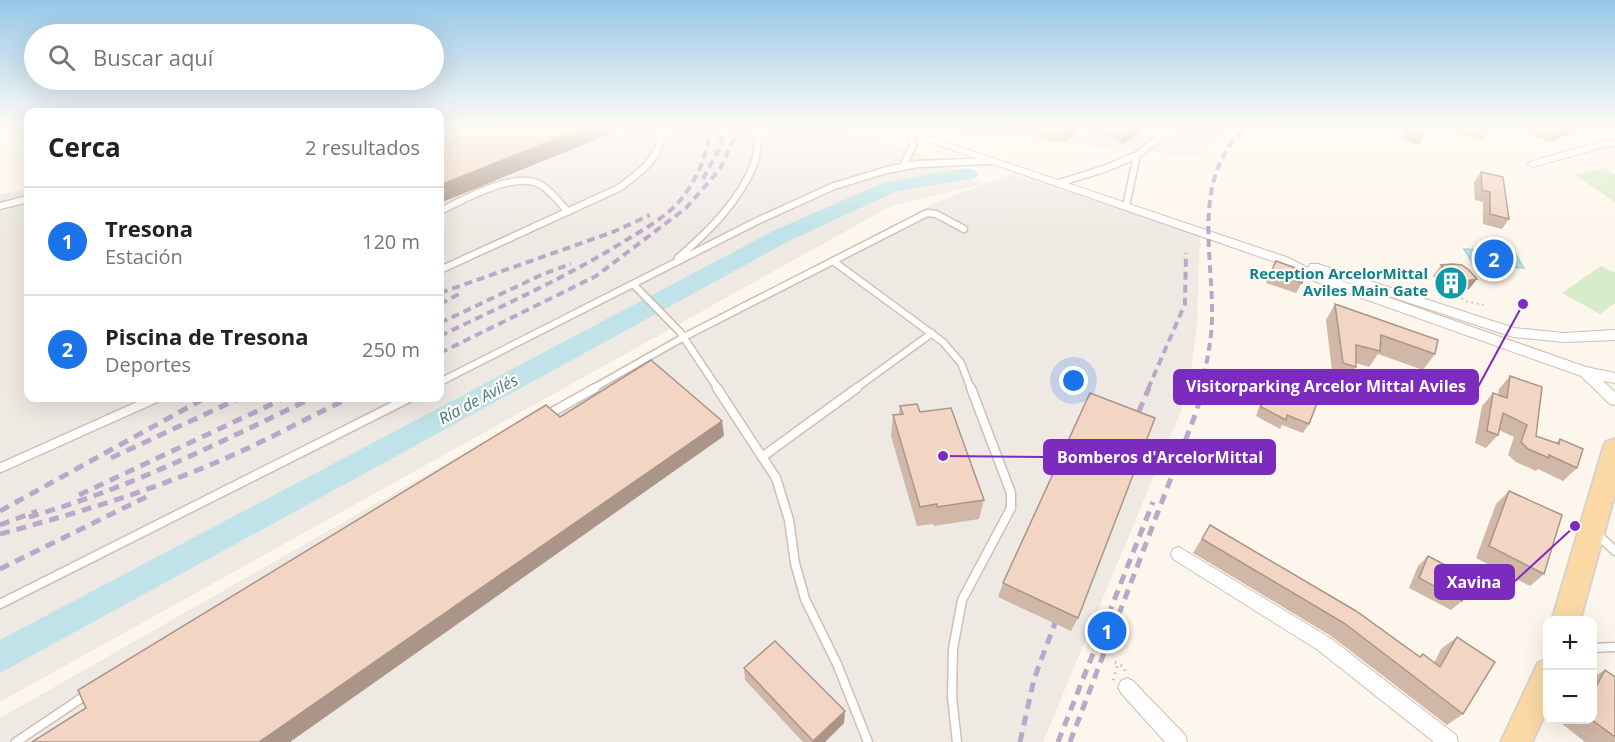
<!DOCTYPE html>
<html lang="es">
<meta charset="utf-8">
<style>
:root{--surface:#fff;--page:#f6f6f6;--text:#222;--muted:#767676;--line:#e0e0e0;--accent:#1a73e8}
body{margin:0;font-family:"Open Sans",sans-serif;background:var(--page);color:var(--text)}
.controls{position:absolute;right:18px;bottom:18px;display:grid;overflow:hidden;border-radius:12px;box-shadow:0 6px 24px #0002}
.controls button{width:54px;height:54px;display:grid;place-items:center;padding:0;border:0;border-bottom:2px solid var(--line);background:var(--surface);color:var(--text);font:30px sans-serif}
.you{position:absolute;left:1074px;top:381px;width:21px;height:21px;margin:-15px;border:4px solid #fff;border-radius:50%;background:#1a73e8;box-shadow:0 0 0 9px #1a73e833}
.badge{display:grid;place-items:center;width:39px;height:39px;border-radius:50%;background:var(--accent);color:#fff;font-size:20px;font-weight:700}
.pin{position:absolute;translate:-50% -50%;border:3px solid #fff;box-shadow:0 2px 6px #0006}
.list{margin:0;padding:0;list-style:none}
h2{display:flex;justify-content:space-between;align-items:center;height:78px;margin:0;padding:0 24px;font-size:26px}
h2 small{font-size:20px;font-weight:400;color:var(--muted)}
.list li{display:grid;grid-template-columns:39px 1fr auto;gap:18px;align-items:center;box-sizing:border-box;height:108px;padding:0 24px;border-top:2px solid var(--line)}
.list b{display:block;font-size:22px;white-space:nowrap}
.list p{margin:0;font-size:20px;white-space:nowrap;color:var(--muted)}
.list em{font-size:20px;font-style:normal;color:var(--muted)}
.icon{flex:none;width:33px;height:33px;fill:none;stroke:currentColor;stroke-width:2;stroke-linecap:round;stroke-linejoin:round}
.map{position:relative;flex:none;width:1615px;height:742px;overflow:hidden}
.search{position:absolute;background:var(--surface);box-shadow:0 6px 24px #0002;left:24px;top:24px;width:420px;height:66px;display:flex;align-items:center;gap:15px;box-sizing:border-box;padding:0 21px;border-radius:33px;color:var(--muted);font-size:22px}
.panel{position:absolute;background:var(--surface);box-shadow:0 6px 24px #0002;left:24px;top:108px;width:420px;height:294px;border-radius:12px}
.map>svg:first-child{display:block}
.industrial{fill:#efe9e4}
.green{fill:#d8ecc9}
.water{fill:#bfe3e8;stroke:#a5d3da;stroke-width:1.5}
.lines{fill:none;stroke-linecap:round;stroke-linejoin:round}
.river{fill:#bfe3e8;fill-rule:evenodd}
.service-far1-casing{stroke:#d1beb0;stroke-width:9}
.service-casing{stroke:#d1beb0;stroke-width:11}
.minor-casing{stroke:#d1beb0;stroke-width:2}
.primary-casing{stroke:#dad1cd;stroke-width:4}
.path-far1{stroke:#d9b8a5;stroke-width:2;stroke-dasharray:1.5 4;stroke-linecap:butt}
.path{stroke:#d9b8a5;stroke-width:3;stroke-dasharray:1.5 5;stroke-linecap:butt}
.service-far1{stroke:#fff;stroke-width:6}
.service{stroke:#fff;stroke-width:8}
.minor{fill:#fff;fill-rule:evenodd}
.primary{fill:#fbd9a5;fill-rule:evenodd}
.rail-far1{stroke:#b9a8c9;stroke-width:4;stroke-dasharray:8 5;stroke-linecap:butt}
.rail{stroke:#b9a8c9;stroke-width:5;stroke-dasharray:10 7;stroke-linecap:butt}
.wall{fill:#d1b7a8}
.shaded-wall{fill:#aa9588}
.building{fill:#f3d5c3;stroke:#aa9588;stroke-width:1.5}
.labels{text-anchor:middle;stroke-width:4.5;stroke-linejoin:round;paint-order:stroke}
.culture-label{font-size:15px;font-weight:bold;fill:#0d838f;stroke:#fffaf3;text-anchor:end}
.water-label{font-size:16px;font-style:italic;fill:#437c86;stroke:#fffaf3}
.leader{fill:none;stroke:#7b2cbf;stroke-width:2}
.callout-dot{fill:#7b2cbf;stroke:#fffaf3;stroke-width:2}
.callout{fill:#7b2cbf;stroke:#7b2cbf;stroke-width:2}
.callout-label{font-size:16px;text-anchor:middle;font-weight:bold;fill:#fff}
</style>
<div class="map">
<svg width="1615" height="742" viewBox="0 0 1615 742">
<rect width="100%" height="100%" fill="#fdf6ec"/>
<g class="industrial">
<polygon points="440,127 841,127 917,151 981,184 891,206 0,702 0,194 28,190 28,398 440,398"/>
<polygon points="935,127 1232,127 1199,157 962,135"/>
<polygon points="1012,174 1200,235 1197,324 1188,394 1043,742 0,742 0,718 491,438 937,202"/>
</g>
<g class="green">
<polygon points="1604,168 1615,175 1615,202 1575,175"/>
<polygon points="1601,266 1615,273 1615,303 1600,314 1562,293"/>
</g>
<polygon class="water" points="1464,249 1514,252 1524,268 1474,265"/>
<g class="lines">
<polygon class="river" points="968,168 975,170 978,174 975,178 897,191 791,240 0,673 0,640 775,230 885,182"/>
<defs>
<g id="service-far1">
<polyline points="903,166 913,145 910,133"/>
<polyline points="1059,183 1104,169 1137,155 1173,127"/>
<polyline points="0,206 28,199"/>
<polyline points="1126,206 1137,155"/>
<path d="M440,211C465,199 515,170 541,185C552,192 560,203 568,212"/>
<path d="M678,258C708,232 739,202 754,164C758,152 758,139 760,127"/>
<polyline points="833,261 943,342 961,363 971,389"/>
<path d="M440,270L619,188C639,173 666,155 660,127"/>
<polyline points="633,284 680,332 718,389"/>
<polyline points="440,382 755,222 834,186 887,170 917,164 991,161"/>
<polyline points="592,389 684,337 927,213 936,214 964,229"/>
<polyline points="855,389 932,333"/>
</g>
<g id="service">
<polyline points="717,388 776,478 789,520 795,563 805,599 837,664 868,742"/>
<polyline points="547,415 595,388"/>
<polyline points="762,457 857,388"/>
<polyline points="0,468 156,398"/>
<polyline points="1597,534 1615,551"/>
<polyline points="0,604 409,398"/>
<polyline points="1592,648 1615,647"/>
<polyline points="16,742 89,693"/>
<polyline points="957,742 952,697 953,649 962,600 1011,508 1011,493 971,388"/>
</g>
<g id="minor">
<polygon points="886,127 901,127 1289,258 1308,268 1310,264 1318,264 1514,328 1564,333 1615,330 1615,340 1564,342 1513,337 1319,273 1586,367 1615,373 1615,383 1603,381 1615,392 1615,405 1610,404 1581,376 1317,282 1281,264"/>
<polygon points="1615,140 1615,146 1604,147 1533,167 1528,164 1529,162 1599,142"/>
<polygon points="1179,547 1330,638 1456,735 1458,742 1434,742 1318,650 1173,559 1171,554 1173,549"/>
<polygon points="1127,678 1133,681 1185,735 1187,742 1165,742 1121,693 1118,687 1121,681"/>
</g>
<g id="primary">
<polygon points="1615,439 1615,493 1580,620 1552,620 1603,449 1606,442"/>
<polygon points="1548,659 1548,707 1532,742 1501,742 1538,663"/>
</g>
</defs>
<use href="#service-far1" class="service-far1-casing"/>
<use href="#service" class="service-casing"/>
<use href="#minor" class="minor-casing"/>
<use href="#primary" class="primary-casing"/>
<polyline class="path-far1" points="1452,293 1468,302 1486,305"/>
<g class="path">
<polyline points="1115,662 1124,667 1125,671"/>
<polyline points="1113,680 1117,666 1114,665"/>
</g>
<use href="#service-far1" class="service-far1"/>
<use href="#service" class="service"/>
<use href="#minor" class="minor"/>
<use href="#primary" class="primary"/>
<g class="rail-far1">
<polyline points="703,179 719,149 725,127"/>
<polyline points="440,293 613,232 650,215"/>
<polyline points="440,304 461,293"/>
<polyline points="440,323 541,275 571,264"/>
<path d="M440,336C502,306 565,278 623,242C641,231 661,220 676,205C694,186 709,154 710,127"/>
<polyline points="440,353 596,276 686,208 720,169 734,139 735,127"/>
<polyline points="1148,389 1185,304 1186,253"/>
<path d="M1201,389C1206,365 1212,341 1212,316C1213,261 1196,198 1228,148C1233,141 1240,134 1246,127"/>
</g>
<g class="rail">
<polyline points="1132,427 1149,388"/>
<polyline points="111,458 240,398"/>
<polyline points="79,495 285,398"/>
<polyline points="0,511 205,398"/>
<path d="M29,517C128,489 219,443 312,398"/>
<polyline points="0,525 37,511"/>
<path d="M0,534C74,514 147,492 217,462C262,443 305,419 349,398"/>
<polyline points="0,569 148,496"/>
<polyline points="1020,742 1034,679 1055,623"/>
<polyline points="1058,742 1153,502"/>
<polyline points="1070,742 1197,410 1202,388"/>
</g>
</g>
<g class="wall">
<polygon points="954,127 987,127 968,136"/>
<polygon points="1022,127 1090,127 1063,142 1045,140"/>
<polygon points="1091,127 1152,127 1122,144"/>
<polygon points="1407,127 1429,127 1419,145 1401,139"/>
<polygon points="1453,127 1490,127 1481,141 1458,134"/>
<polygon points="1507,127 1582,127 1552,142"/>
<polygon points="1481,172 1509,219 1502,229 1483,224 1483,202 1475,200 1474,182"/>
<polygon points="1276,261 1302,283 1296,293 1266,283"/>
<polygon points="1441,265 1477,279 1469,289 1457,292 1446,289 1433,276"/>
<polygon points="1335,304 1435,354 1423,370 1378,354 1369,367 1356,363 1356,367 1345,383 1333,379 1326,320"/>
<polygon points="1272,375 1305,388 1308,383 1309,424 1303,433 1282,425 1280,429 1256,416 1267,384"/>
<polygon points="1510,376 1536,436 1556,443 1560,439 1577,468 1563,481 1538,469 1536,471 1516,462 1508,455 1514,437 1499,430 1498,435 1486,448 1475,443 1482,406 1493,393 1498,395 1499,389"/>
<polygon points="900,406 920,412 984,500 979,519 934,526 933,524 917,526 891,436 893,415 899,414"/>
<polygon points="1509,491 1544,574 1530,586 1476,558 1496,504"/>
<polygon points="1210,525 1419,657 1423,654 1434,663 1441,649 1457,637 1463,714 1447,725 1331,636 1193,553"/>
<polygon points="1428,556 1462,601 1451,610 1409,588 1418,566"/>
<polygon points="1003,583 1078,618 1071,631 998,597"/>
<polygon points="744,668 844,723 825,742 803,742 745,680"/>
<polygon points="1605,670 1615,677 1615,742 1585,742 1561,723 1563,720 1593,720 1593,677"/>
</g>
<g class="shaded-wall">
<polygon points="585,127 627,127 440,203 440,185"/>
<polygon points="970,127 987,127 968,136"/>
<polygon points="1067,127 1090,127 1063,142"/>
<polygon points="1127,127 1152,127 1122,144"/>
<polygon points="1564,127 1582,127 1552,142 1562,128"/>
<polygon points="1477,279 1469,289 1457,292 1465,281"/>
<polygon points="722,421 724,436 290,742 259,742"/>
<polygon points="845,711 844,723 825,742 813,742"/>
</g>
<g class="building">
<polygon points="440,127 585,127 440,185"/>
<polygon points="1420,127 1429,127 1428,129"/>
<polygon points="1481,172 1503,177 1509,219 1490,214 1490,192 1482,190"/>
<polygon points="1276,261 1307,272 1302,283 1271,272"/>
<polygon points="1453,264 1462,265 1469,270 1477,279 1465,281 1453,279 1441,265"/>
<polygon points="1335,304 1438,340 1435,354 1381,335 1380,351 1356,345 1356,367 1343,363"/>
<polygon points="651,360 722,421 259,742 32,742 86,708 78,690 546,405 560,417"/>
<polygon points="1272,375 1307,388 1308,383 1323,388 1309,424 1287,415 1286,420 1261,407"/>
<polygon points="1510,376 1542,387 1536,436 1559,444 1560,439 1583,449 1577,468 1549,455 1549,458 1528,449 1521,442 1527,425 1503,413 1498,435 1487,431 1493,393 1507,398"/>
<polygon points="1090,393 1155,418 1078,618 1003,583"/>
<polygon points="917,404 920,412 951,408 984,500 937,507 937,504 920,507 893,415 903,414 900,406"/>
<polygon points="1509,491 1562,515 1544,574 1489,546"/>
<polygon points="1210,525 1356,611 1420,657 1423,654 1440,667 1457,637 1495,662 1463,714 1344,623 1202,539"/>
<polygon points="1428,556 1470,578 1462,601 1419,578"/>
<polygon points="775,641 845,711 813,741 744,668"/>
<polygon points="1605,670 1615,677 1615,737 1592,720 1593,692"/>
</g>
<linearGradient id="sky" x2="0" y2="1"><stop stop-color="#97c7e8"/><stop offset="0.55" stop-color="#fefbf6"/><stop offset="1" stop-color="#fefbf6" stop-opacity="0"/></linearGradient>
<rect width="1615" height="231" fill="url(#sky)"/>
<defs>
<symbol id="building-disc" viewBox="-11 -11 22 22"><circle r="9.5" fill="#0f9aa8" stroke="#fffaf3"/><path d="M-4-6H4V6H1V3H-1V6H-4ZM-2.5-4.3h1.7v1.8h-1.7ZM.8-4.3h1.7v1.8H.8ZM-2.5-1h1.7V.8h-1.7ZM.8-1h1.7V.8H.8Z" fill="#fff"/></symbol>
</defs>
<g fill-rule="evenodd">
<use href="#building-disc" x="1432" y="264" width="38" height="38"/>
</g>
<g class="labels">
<g class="culture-label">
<text x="1428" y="279">Reception ArcelorMittal<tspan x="1428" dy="17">Aviles Main Gate</tspan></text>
</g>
<g class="water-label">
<text transform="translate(478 399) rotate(-28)" y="6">Ría de Avilés</text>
</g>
</g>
<path class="leader" d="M1523 304L1478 387M943 456L1044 457M1575 526L1514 582"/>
<g class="callout-dot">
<circle cx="1523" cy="304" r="6"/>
<circle cx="943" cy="456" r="6"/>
<circle cx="1575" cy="526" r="6"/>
</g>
<g class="callout">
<rect x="1174" y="370" width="304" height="34" rx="6"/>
<rect x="1044" y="440" width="231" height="34" rx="6"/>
<rect x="1435" y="565" width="79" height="34" rx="6"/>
</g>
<g class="callout-label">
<text x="1326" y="392">Visitorparking Arcelor Mittal Aviles</text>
<text x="1160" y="463">Bomberos d'ArcelorMittal</text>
<text x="1474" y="588">Xavina</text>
</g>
</svg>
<div class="controls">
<button>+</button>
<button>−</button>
</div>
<div class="you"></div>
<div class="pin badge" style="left:1107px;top:631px">1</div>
<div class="pin badge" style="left:1494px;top:259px">2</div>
<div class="search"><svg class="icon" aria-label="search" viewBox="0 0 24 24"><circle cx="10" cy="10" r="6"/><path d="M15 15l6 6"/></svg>Buscar aquí</div>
<section class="panel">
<h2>Cerca<small>2 resultados</small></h2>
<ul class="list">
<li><span class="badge">1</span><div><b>Tresona</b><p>Estación</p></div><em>120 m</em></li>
<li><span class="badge">2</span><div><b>Piscina de Tresona</b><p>Deportes</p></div><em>250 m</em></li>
</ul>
</section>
</div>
